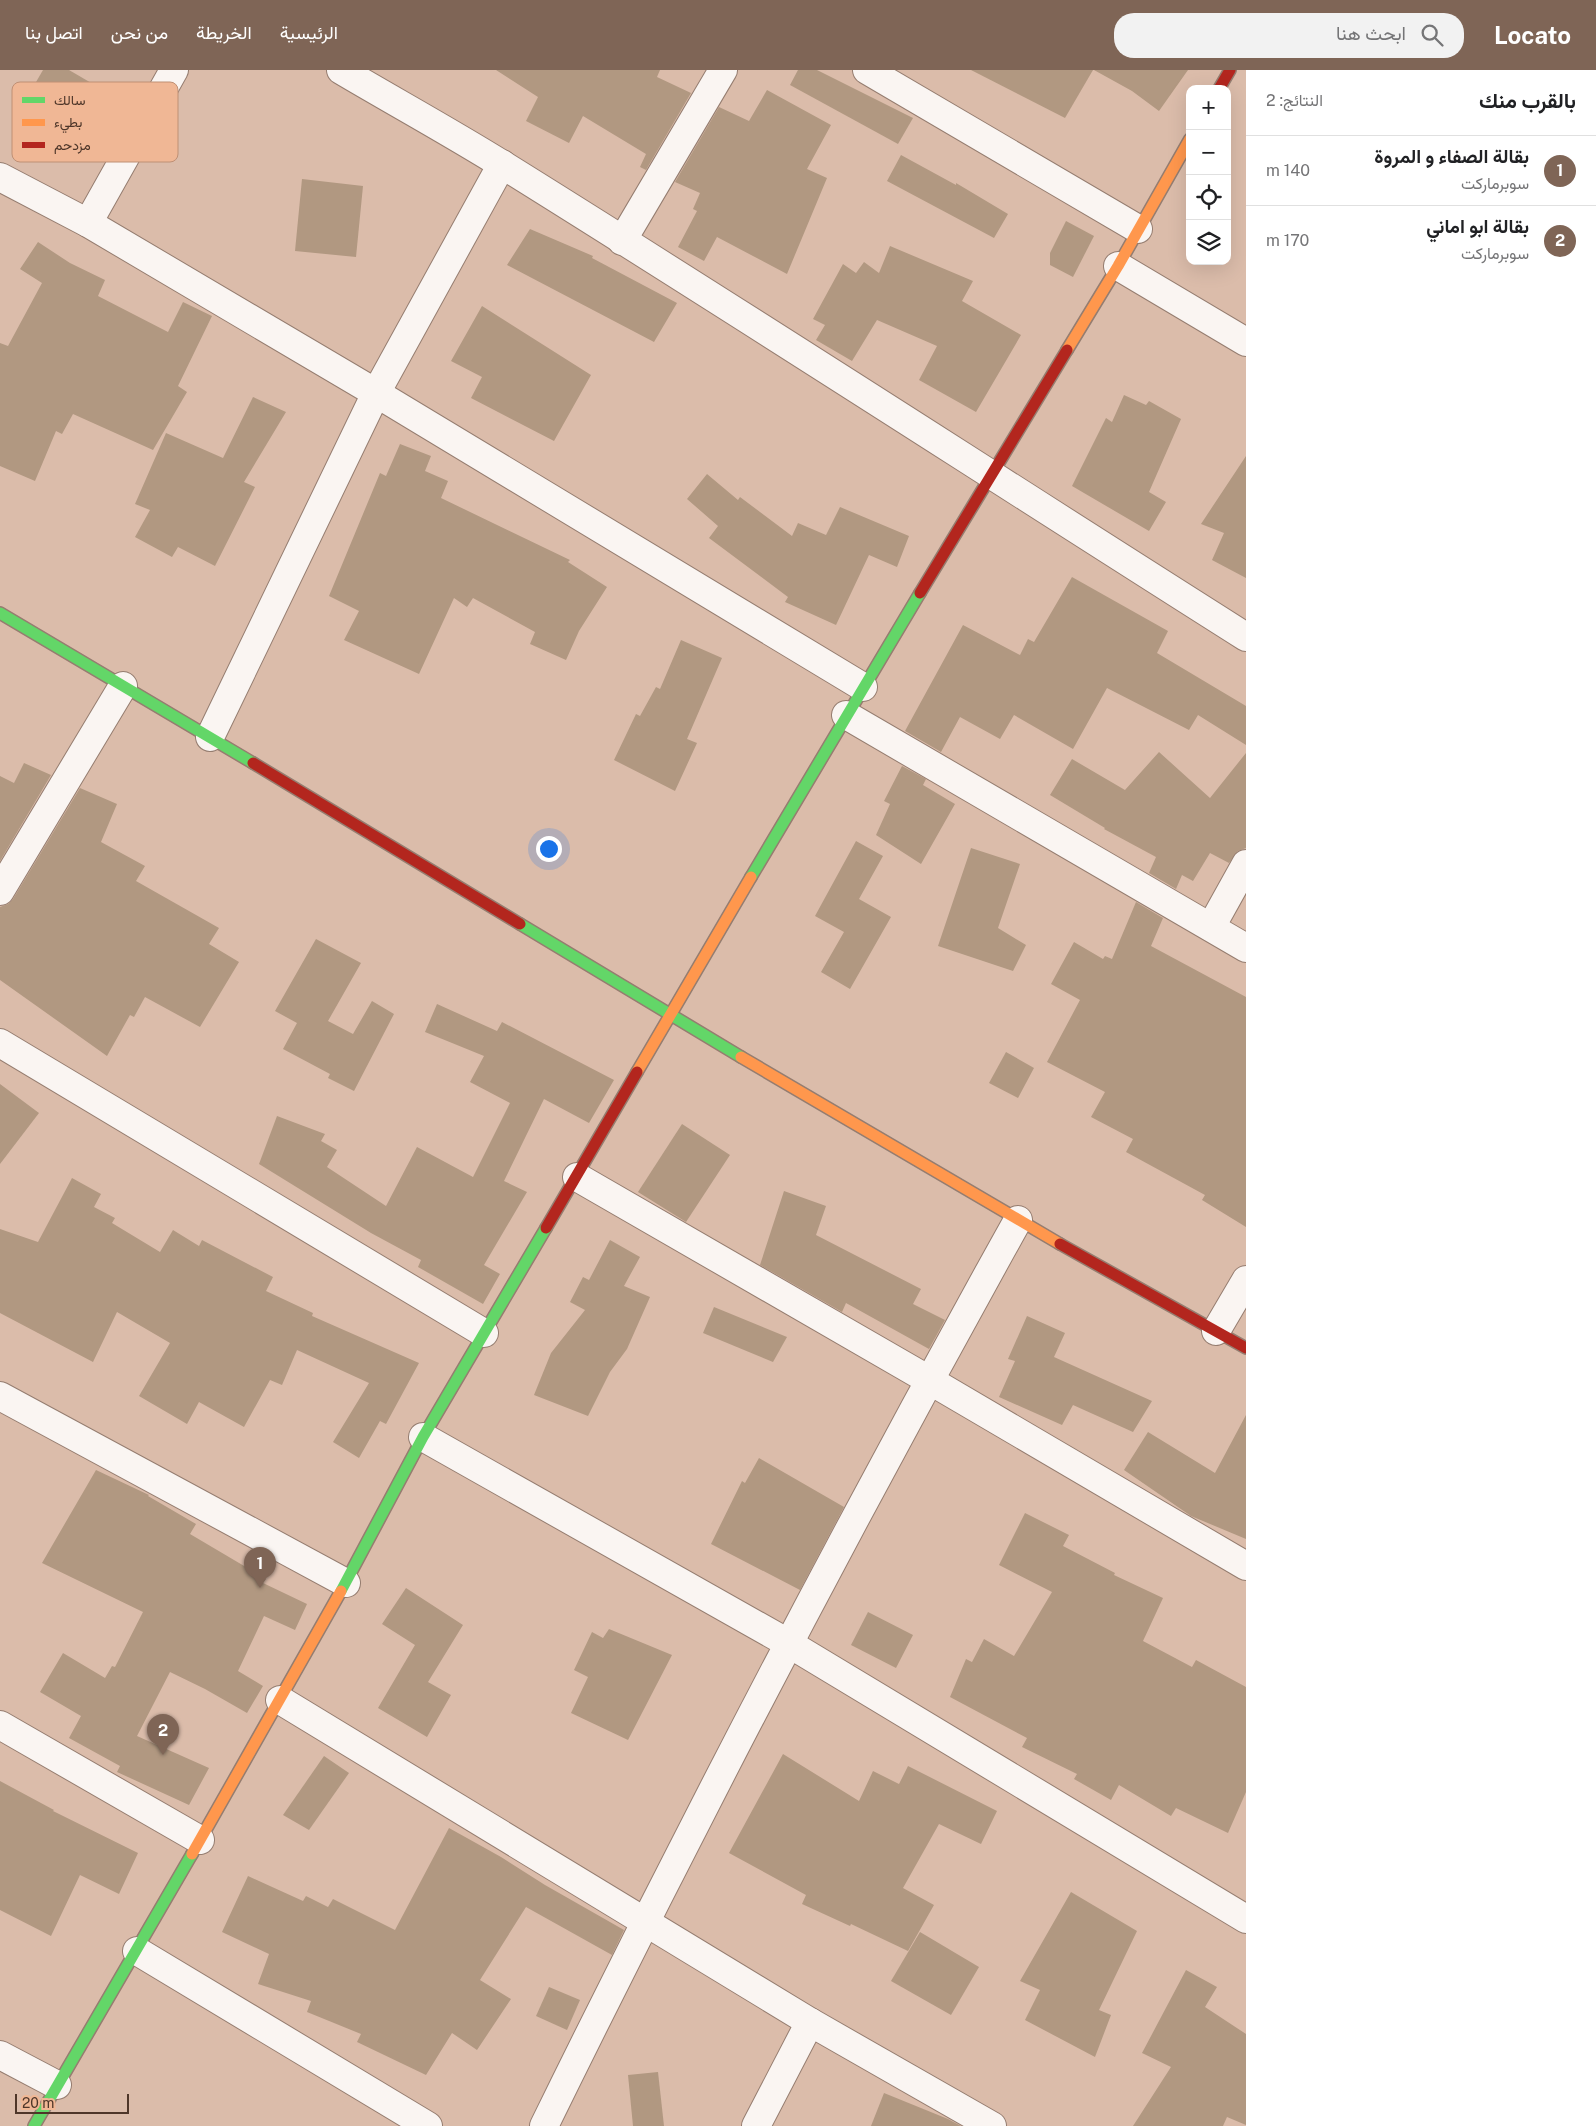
<!DOCTYPE html>
<html lang="ar">
<meta charset="utf-8">
<style>
:root{--surface:#fff;--page:#f2f2f2;--text:#202124;--muted:#757577;--line:#e0e0e0;--accent:#7f6556}
body{margin:0;font-family:"Public Sans",Vazirmatn,sans-serif;background:var(--page);color:var(--text);direction:rtl}
.controls{position:absolute;right:15px;top:15px;display:grid;overflow:hidden;border-radius:10px;box-shadow:0 5px 20px #0002}
.controls button{width:45px;height:45px;display:grid;place-items:center;padding:0;border:0;border-bottom:1px solid var(--line);background:var(--surface);color:var(--text);font:25px sans-serif}
.scale{position:absolute;left:15px;bottom:12px;width:114px;box-sizing:border-box;padding-left:5px;border:2px solid #4e3629;border-top:0;font-size:14px;line-height:18px;white-space:nowrap;color:#4e3629;-webkit-text-stroke:4px #f0b795;paint-order:stroke}
.you{position:absolute;left:548px;top:778px;width:18px;height:18px;margin:-12px;border:4px solid #fff;border-radius:50%;background:#1a73e8;box-shadow:0 0 0 8px #1a73e833}
.badge{display:grid;place-items:center;width:32px;height:32px;border-radius:50%;background:var(--accent);color:#fff;font-size:16px;font-weight:700}
.pin{position:absolute;translate:-50% -41px;filter:drop-shadow(0 1px 2px #0008)}
.pin::after{content:'';position:absolute;top:26px;width:18px;height:15px;background:inherit;clip-path:polygon(0 0,100% 0,50% 100%)}
.list{margin:0;padding:0;list-style:none}
h2{display:flex;justify-content:space-between;align-items:center;height:65px;margin:0;padding:0 20px;font-size:21px}
h2 small{font-size:16px;font-weight:400;color:var(--muted)}
.list li{display:grid;grid-template-columns:32px 1fr auto;gap:15px;align-items:center;box-sizing:border-box;height:70px;padding:0 20px;border-top:1px solid var(--line)}
.list b{display:block;font-size:19px;white-space:nowrap}
.list p{margin:0;font-size:16px;white-space:nowrap;color:var(--muted)}
.list em{font-size:16px;font-style:normal;color:var(--muted)}
.icon{flex:none;width:28px;height:28px;fill:none;stroke:currentColor;stroke-width:2;stroke-linecap:round;stroke-linejoin:round}
.map{position:relative;flex:none;width:1246px;height:2056px;overflow:hidden;direction:ltr}
header{display:flex;align-items:center;gap:30px;box-sizing:border-box;height:70px;padding:0 25px;background:var(--accent);color:#fff}
header strong{font-size:24px}
nav{display:flex;gap:28px;margin-inline-start:auto;font-size:18px}
.search{width:350px;height:45px;background:var(--page);display:flex;align-items:center;gap:12px;box-sizing:border-box;padding:0 18px;border-radius:20px;color:var(--muted);font-size:19px}
main{display:flex}
aside{flex:1;background:var(--surface)}
.map>svg:first-child{display:block}
.building{fill:#b19881}
.lines{fill:none;stroke-linecap:round;stroke-linejoin:round}
.street-casing{stroke:#957d70;stroke-width:30}
.fast-casing{stroke:#957d70;stroke-width:14}
.slow-casing{stroke:#957d70;stroke-width:14}
.jam-casing{stroke:#957d70;stroke-width:14}
.street{stroke:#faf5f2;stroke-width:28}
.fast{stroke:#63d668;stroke-width:11}
.slow{stroke:#ff974d;stroke-width:11}
.jam{stroke:#b3261e;stroke-width:11}
.key{fill:#f0b795;stroke:#bf9075;stroke-width:1}
.key-label{font-size:14px;fill:#4e3629}
</style>
<header>
<strong>Locato</strong>
<div class="search"><svg class="icon" aria-label="search" viewBox="0 0 24 24"><circle cx="10" cy="10" r="6"/><path d="M15 15l6 6"/></svg>ابحث هنا</div>
<nav><a>الرئيسية</a><a>الخريطة</a><a>من نحن</a><a>اتصل بنا</a></nav>
</header>
<main>
<aside>
<h2>بالقرب منك<small>النتائج: 2</small></h2>
<ul class="list">
<li><span class="badge">1</span><div><b>بقالة الصفاء و المروة</b><p>سوبرماركت</p></div><em>140 m</em></li>
<li><span class="badge">2</span><div><b>بقالة ابو اماني</b><p>سوبرماركت</p></div><em>170 m</em></li>
</ul>
</aside>
<div class="map">
<svg width="1246" height="2056" viewBox="0 0 1246 2056">
<rect width="100%" height="100%" fill="#dbbcaa"/>
<g class="building">
<polygon points="43,0 69,0 93,14 59,78 14,50"/>
<polygon points="496,0 660,0 657,7 691,23 646,100 640,97 646,84 583,46 569,73 526,51 538,27"/>
<polygon points="798,0 817,0 913,48 898,74 790,15"/>
<polygon points="971,0 1093,0 1065,48"/>
<polygon points="1094,0 1188,0 1159,41 1132,21"/>
<polygon points="767,20 831,55 807,99 827,108 787,204 717,167 704,191 678,177 697,141 693,139 700,123 675,112 719,37 749,51"/>
<polygon points="901,85 956,115 956,113 1008,144 994,168 887,111"/>
<polygon points="302,109 363,116 356,187 295,181"/>
<polygon points="1066,151 1094,166 1073,207 1050,195 1050,183"/>
<polygon points="530,159 593,186 592,188 677,233 654,272 507,195"/>
<polygon points="38,172 70,193 105,210 98,226 168,262 183,232 212,246 178,316 187,322 153,380 73,344 62,364 56,361 35,411 0,396 0,273 8,276 42,213 20,199"/>
<polygon points="890,176 973,211 962,231 1021,265 976,342 919,310 937,276 877,250 852,291 816,270 825,255 813,249 843,194 856,203 864,192 879,203"/>
<polygon points="482,236 591,305 554,371 471,328 482,307 451,291"/>
<polygon points="1124,325 1146,335 1149,331 1181,349 1149,422 1166,432 1149,461 1072,416 1106,348 1112,352"/>
<polygon points="253,327 286,342 244,412 255,417 215,496 178,477 172,487 135,467 150,440 135,434 166,363 223,388"/>
<polygon points="400,374 431,386 425,401 448,411 441,428 570,490 568,492 607,517 579,561 566,590 530,574 535,562 473,528 467,537 454,528 419,604 344,570 359,541 329,526 380,403 386,406"/>
<polygon points="1246,386 1246,508 1212,490 1224,463 1201,454"/>
<polygon points="707,404 738,430 740,427 792,466 798,453 826,465 840,437 909,466 897,497 869,485 836,555 785,532 788,527 709,468 718,456 687,429"/>
<polygon points="1072,507 1168,561 1157,583 1246,636 1246,675 1198,645 1189,660 1107,618 1073,679 1014,645 1000,669 960,647 941,682 905,661 963,555 1020,585 1028,569 1034,572"/>
<polygon points="681,570 722,588 687,669 697,673 675,721 614,690 636,644 640,646 656,617 660,619"/>
<polygon points="1159,682 1210,728 1246,683 1246,778 1238,781 1229,793 1210,783 1193,811 1182,805 1176,819 1149,803 1156,787 1104,759 1105,758 1050,725 1072,689 1125,720"/>
<polygon points="24,693 51,705 0,791 0,706 14,713"/>
<polygon points="902,696 926,709 923,715 955,734 921,794 876,765 890,734 884,731"/>
<polygon points="80,718 117,734 101,772 145,796 136,811 219,858 209,874 239,892 200,957 145,927 134,947 130,945 107,986 0,910 0,837 8,834 13,829"/>
<polygon points="856,771 883,786 859,829 891,847 850,919 821,902 844,862 815,846"/>
<polygon points="971,778 1020,794 998,858 1026,875 1013,901 938,876"/>
<polygon points="1136,832 1163,848 1151,876 1246,927 1246,1157 1202,1130 1205,1125 1126,1082 1133,1069 1091,1047 1105,1022 1047,992 1080,930 1051,914 1074,872 1103,889 1105,886 1112,889"/>
<polygon points="316,869 361,893 328,951 353,964 372,931 394,944 354,1021 328,1008 330,1004 283,979 297,953 275,941"/>
<polygon points="437,934 497,961 502,952 614,1010 589,1053 544,1029 504,1111 527,1122 484,1195 500,1204 483,1234 418,1197 421,1190 371,1163 259,1094 277,1046 325,1064 321,1071 337,1080 327,1097 386,1136 417,1077 473,1107 510,1033 470,1012 484,986 425,962"/>
<polygon points="1006,982 1034,998 1018,1028 989,1013"/>
<polygon points="0,1014 39,1043 0,1094"/>
<polygon points="682,1054 730,1085 686,1152 638,1122"/>
<polygon points="72,1108 101,1124 94,1137 115,1148 112,1153 160,1182 173,1160 199,1176 202,1170 273,1207 266,1221 313,1243 312,1246 419,1293 386,1354 380,1351 359,1388 333,1372 369,1313 297,1280 282,1315 270,1310 244,1357 199,1332 187,1354 139,1326 170,1273 117,1242 93,1292 0,1243 0,1159 38,1172"/>
<polygon points="784,1121 826,1136 816,1165 921,1219 913,1234 945,1250 929,1279 846,1233 842,1242 760,1195"/>
<polygon points="610,1170 640,1187 624,1216 650,1227 627,1279 610,1302 588,1346 534,1325 551,1283 585,1240 570,1232 583,1207 589,1210"/>
<polygon points="714,1237 787,1267 773,1292 703,1263"/>
<polygon points="1027,1246 1065,1263 1054,1287 1152,1331 1133,1362 1073,1335 1062,1355 999,1327 1015,1291 1008,1289"/>
<polygon points="1246,1345 1246,1469 1191,1446 1124,1400 1148,1362 1215,1403"/>
<polygon points="759,1388 844,1437 800,1520 711,1474 742,1411 745,1413"/>
<polygon points="96,1400 149,1425 148,1426 196,1454 190,1464 266,1509 263,1513 307,1534 295,1560 264,1546 238,1601 263,1616 247,1643 205,1619 170,1602 137,1666 209,1698 189,1735 117,1702 120,1696 69,1668 81,1646 40,1622 63,1583 105,1608 112,1596 115,1597 143,1542 42,1493"/>
<polygon points="1025,1443 1069,1465 1063,1476 1115,1503 1114,1505 1163,1528 1143,1571 1192,1597 1196,1590 1246,1617 1246,1722 1228,1763 1176,1738 1171,1746 1119,1715 1111,1730 1074,1709 1077,1704 1022,1677 1027,1668 950,1627 966,1589 972,1592 984,1569 1014,1586 1052,1522 999,1495"/>
<polygon points="406,1518 463,1555 428,1612 451,1625 427,1667 378,1638 415,1575 382,1554"/>
<polygon points="868,1542 913,1565 896,1598 851,1575"/>
<polygon points="609,1559 672,1585 628,1670 571,1643 588,1607 574,1600 592,1562 603,1568"/>
<polygon points="783,1684 859,1731 873,1701 899,1714 908,1696 997,1741 981,1774 939,1754 903,1818 934,1835 908,1881 851,1854 850,1856 802,1834 806,1825 729,1783"/>
<polygon points="324,1686 349,1703 309,1760 283,1745"/>
<polygon points="0,1711 54,1740 53,1741 138,1783 119,1824 80,1805 51,1866 0,1840"/>
<polygon points="449,1758 501,1787 545,1815 624,1860 612,1885 526,1837 480,1910 511,1929 477,1980 452,1963 426,2005 357,1972 361,1964 307,1942 311,1931 258,1914 269,1884 222,1862 248,1806 303,1831 306,1826 328,1837 333,1829 395,1860"/>
<polygon points="1071,1822 1137,1861 1099,1940 1111,1945 1095,1987 1025,1950 1040,1920 1020,1911"/>
<polygon points="920,1862 979,1897 951,1945 891,1911"/>
<polygon points="1186,1900 1217,1917 1205,1937 1246,1964 1246,2055 1227,2047 1223,2056 1133,2056 1171,1997 1142,1983"/>
<polygon points="549,1917 580,1930 567,1960 536,1946"/>
<polygon points="658,2002 664,2056 633,2056 628,2005"/>
<polygon points="884,2023 948,2049 961,2056 871,2056"/>
</g>
<g class="lines">
<defs>
<g id="street">
<path d="M341,0C395,32 450,62 503,95C752,250 998,410 1246,567"/>
<polyline points="867,0 1138,159"/>
<polyline points="0,107 88,153 376,323 863,617"/>
<polyline points="88,153 174,0"/>
<polyline points="622,171 723,0"/>
<polyline points="1118,196 1246,272"/>
<polyline points="846,645 1246,878"/>
<polyline points="210,667 376,323 502,94"/>
<polyline points="0,821 123,616"/>
<polyline points="1211,857 1246,794"/>
<polyline points="0,973 484,1263"/>
<polyline points="577,1107 929,1310 1246,1496"/>
<polyline points="1216,1261 1246,1210"/>
<polyline points="0,1326 346,1513"/>
<polyline points="423,1367 788,1573 1246,1849"/>
<polyline points="280,1630 810,1952 992,2056"/>
<polyline points="0,1655 200,1770"/>
<polyline points="137,1881 428,2056"/>
<polyline points="0,1985 57,2015"/>
<path d="M544,2056C694,1750 852,1448 1018,1150"/>
<polyline points="756,2056 810,1952"/>
</g>
<g id="fast">
<polyline points="0,543 253,693"/>
<polyline points="751,807 920,523"/>
<polyline points="520,854 741,987"/>
<polyline points="341,1521 423,1367 546,1158"/>
<polyline points="34,2056 192,1784"/>
</g>
<g id="slow">
<polyline points="1067,280 1118,196 1190,69"/>
<polyline points="741,987 1060,1174"/>
<polyline points="637,1002 751,807"/>
<polyline points="192,1784 341,1521"/>
</g>
<g id="jam">
<polyline points="1219,19 1230,0"/>
<polyline points="920,523 1067,280"/>
<polyline points="253,693 520,854"/>
<polyline points="546,1158 637,1002"/>
<polyline points="1060,1174 1246,1278"/>
</g>
</defs>
<use href="#street" class="street-casing"/>
<use href="#fast" class="fast-casing"/>
<use href="#slow" class="slow-casing"/>
<use href="#jam" class="jam-casing"/>
<use href="#street" class="street"/>
<use href="#fast" class="fast"/>
<use href="#slow" class="slow"/>
<use href="#jam" class="jam"/>
</g>
<rect x="12" y="12" width="166" height="80" rx="8" class="key"/>
<rect x="22" y="27" width="23" height="6" fill="#63d668"/>
<rect x="22" y="49" width="23" height="7" fill="#ff974d"/>
<rect x="22" y="72" width="23" height="6" fill="#b3261e"/>
<g class="key-label">
<text x="54" y="35">سالك</text>
<text x="54" y="57">بطيء</text>
<text x="54" y="80">مزدحم</text>
</g>
</svg>
<div class="controls">
<button>+</button>
<button>−</button>
<button><svg class="icon" aria-label="locate" viewBox="0 0 24 24"><circle cx="12" cy="12" r="6"/><path d="M12 2v4M12 18v4M2 12h4M18 12h4"/></svg></button>
<button><svg class="icon" aria-label="layers" viewBox="0 0 24 24"><path d="M12 4l9 5-9 5-9-5zM3 14l9 5 9-5"/></svg></button>
</div>
<div class="scale">20 m</div>
<div class="you"></div>
<div class="pin badge" style="left:260px;top:1518px">1</div>
<div class="pin badge" style="left:163px;top:1685px">2</div>
</div>
</main>
